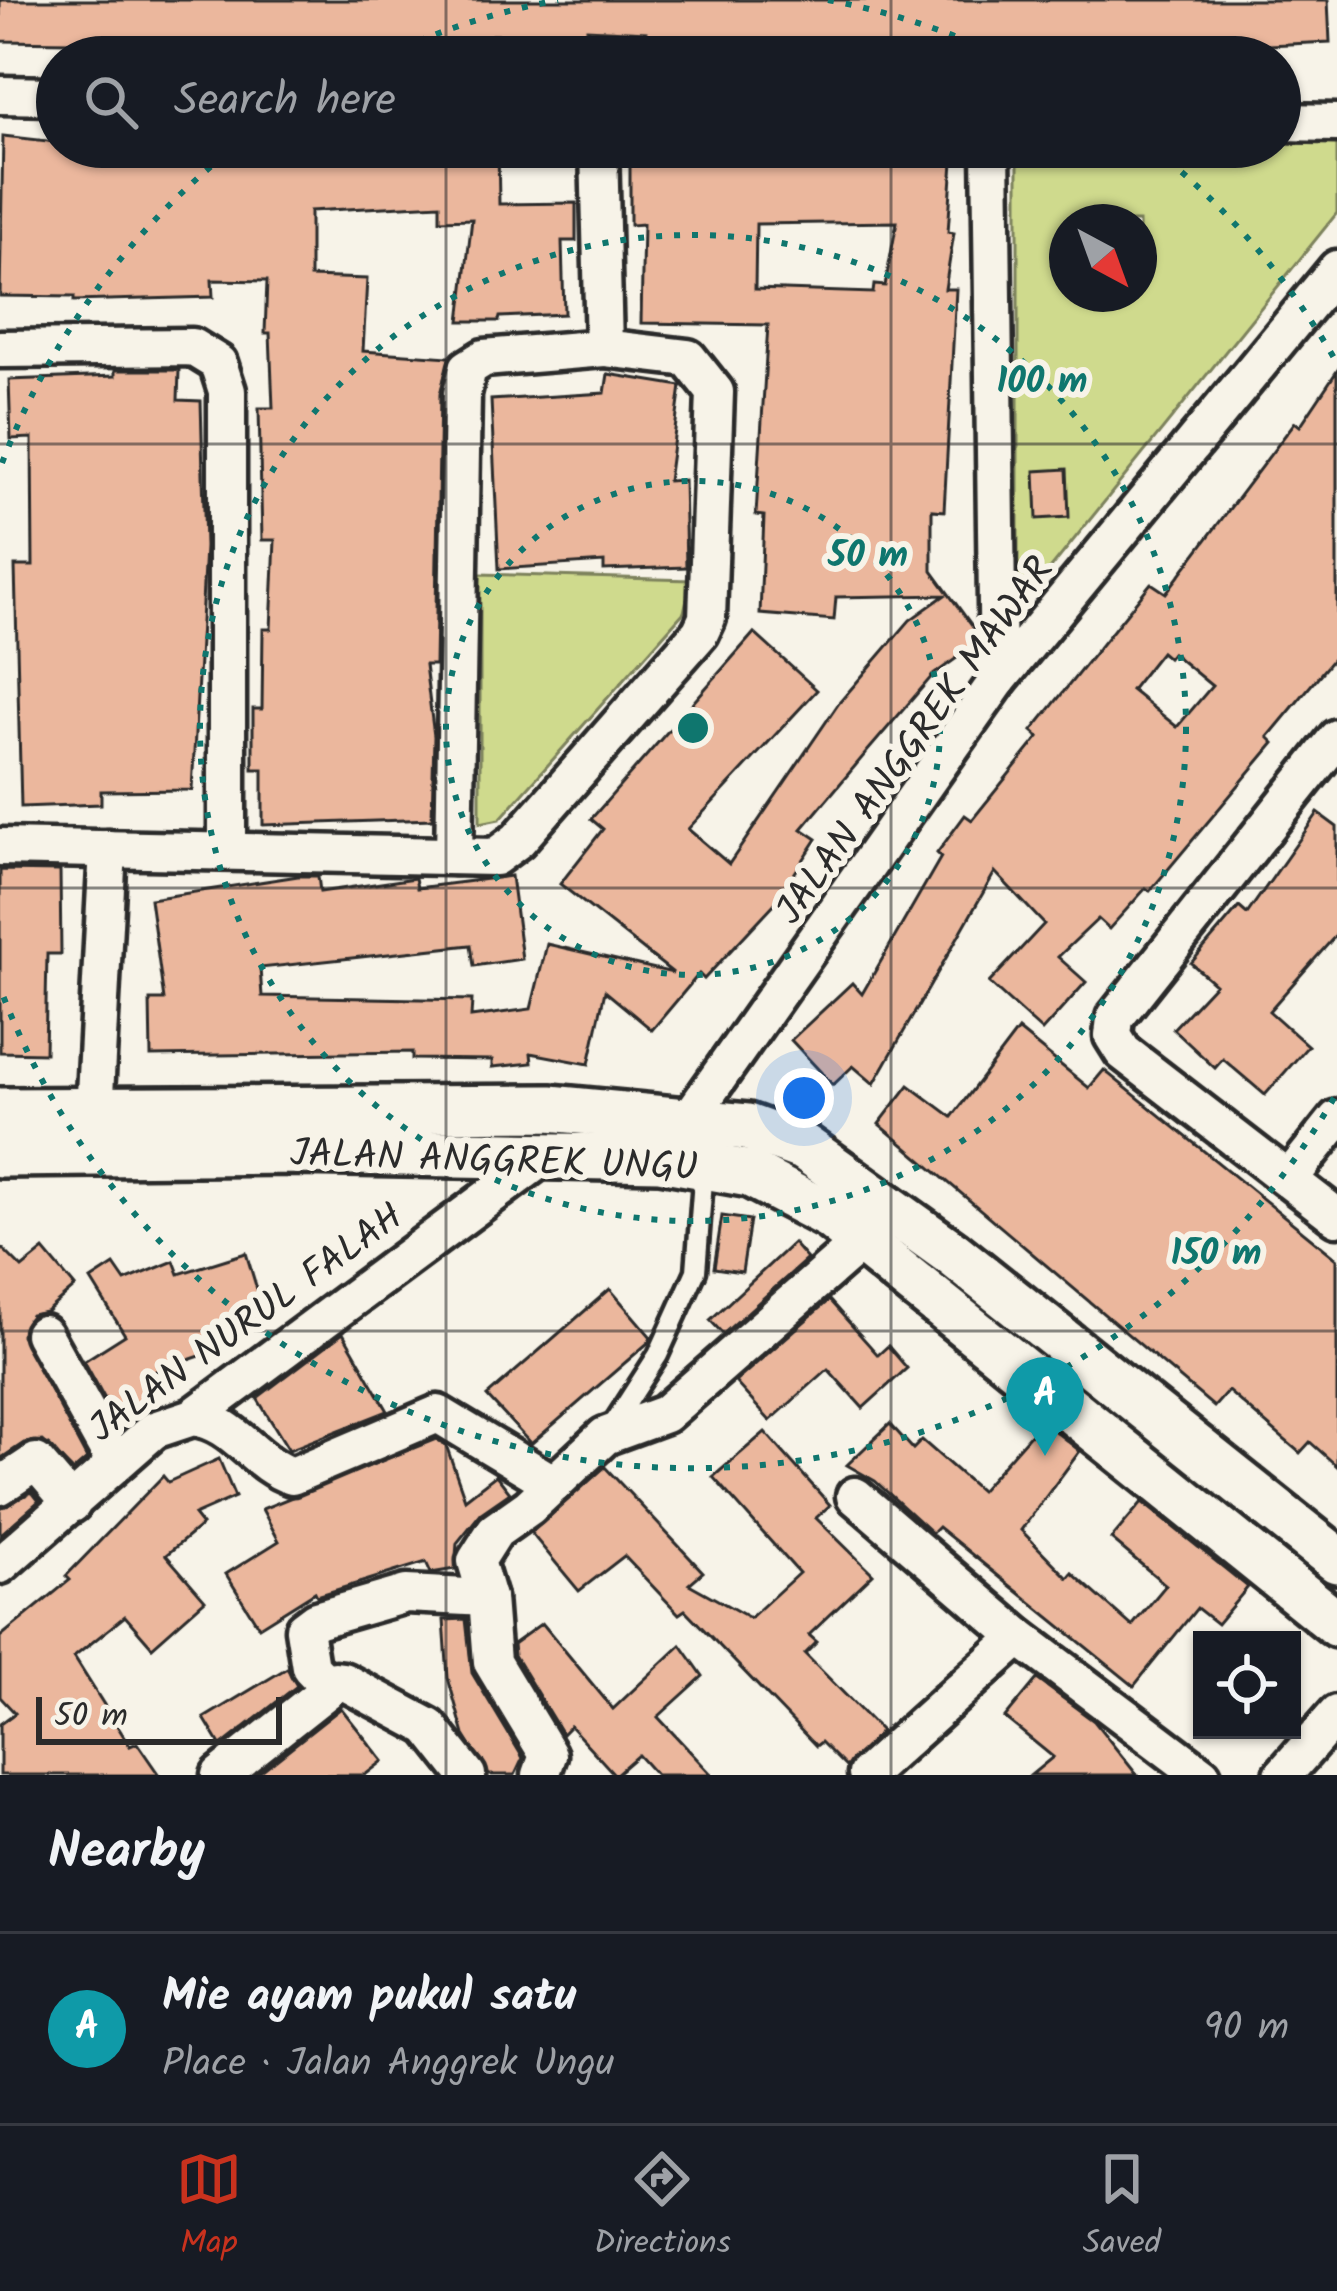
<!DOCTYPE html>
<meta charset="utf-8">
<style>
:root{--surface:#171b24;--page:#242831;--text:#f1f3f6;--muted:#9ea1a6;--line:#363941;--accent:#c8321e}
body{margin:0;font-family:Kalam,sans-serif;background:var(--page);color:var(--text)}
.controls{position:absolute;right:36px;bottom:36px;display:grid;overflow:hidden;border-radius:0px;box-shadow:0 3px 9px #0004}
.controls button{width:108px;height:108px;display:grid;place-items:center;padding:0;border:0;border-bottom:3px solid var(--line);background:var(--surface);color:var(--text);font:60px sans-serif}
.compass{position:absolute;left:1049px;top:204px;width:108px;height:108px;border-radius:50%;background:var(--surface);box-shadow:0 3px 9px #0004;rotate:139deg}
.scale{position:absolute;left:36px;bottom:30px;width:246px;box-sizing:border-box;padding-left:12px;border:6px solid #2b2b2b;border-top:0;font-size:33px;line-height:42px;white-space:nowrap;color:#2b2b2b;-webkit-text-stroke:9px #f7f3e8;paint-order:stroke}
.you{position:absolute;left:804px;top:1098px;width:42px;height:42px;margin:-30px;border:9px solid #fff;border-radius:50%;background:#1a73e8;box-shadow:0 0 0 18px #1a73e833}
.badge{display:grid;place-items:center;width:78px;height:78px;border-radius:50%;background:var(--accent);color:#fff;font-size:39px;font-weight:700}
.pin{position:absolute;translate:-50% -99px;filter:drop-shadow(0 3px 6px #0008)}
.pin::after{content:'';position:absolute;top:63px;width:42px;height:36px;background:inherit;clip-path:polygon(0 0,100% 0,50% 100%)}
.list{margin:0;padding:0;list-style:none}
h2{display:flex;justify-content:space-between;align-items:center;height:156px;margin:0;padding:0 48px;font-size:51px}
h2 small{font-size:39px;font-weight:400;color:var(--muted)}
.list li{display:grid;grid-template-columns:78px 1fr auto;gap:36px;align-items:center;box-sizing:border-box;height:192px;padding:0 48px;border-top:3px solid var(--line)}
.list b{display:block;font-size:45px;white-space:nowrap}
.list p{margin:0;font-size:39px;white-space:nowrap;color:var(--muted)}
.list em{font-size:39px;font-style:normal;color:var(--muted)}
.icon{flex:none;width:66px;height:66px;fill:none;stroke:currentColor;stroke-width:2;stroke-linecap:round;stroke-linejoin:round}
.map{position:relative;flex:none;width:1337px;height:1775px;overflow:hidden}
.search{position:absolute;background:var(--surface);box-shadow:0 3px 9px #0004;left:36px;right:36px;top:36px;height:132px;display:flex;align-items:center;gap:30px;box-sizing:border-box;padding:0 42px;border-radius:66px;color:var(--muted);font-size:45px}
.sheet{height:348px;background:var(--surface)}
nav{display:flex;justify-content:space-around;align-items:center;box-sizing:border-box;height:168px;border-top:3px solid var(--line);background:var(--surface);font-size:33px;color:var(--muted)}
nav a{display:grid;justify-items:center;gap:6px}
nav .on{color:var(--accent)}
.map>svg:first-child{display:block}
.green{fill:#cfda8d;stroke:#7d825c;stroke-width:3;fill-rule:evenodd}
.building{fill:#ebb79d;stroke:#2b2b2b;stroke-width:3;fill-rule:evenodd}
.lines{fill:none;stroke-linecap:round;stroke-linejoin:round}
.service-casing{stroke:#2b2b2b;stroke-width:27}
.minor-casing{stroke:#2b2b2b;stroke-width:45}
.tertiary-casing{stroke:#2b2b2b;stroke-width:54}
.service{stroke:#f7f3e8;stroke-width:18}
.minor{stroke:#f7f3e8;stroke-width:36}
.tertiary{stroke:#f7f3e8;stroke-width:45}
.grid{fill:none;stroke:#2b2b2b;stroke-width:3;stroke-opacity:0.55}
.ring{fill:none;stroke:#0f766e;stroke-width:6;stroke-dasharray:6 12}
.labels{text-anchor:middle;stroke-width:12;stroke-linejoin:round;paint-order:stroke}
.street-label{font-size:39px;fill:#2b2b2b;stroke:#f7f3e8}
.centre{fill:#0f766e;stroke:#f7f3e8;stroke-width:6}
.ring-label{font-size:36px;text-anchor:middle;font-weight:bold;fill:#0f766e;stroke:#f7f3e8;stroke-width:12;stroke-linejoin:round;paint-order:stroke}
</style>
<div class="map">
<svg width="1337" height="1775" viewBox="0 0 1337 1775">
<rect width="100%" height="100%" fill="#f7f3e8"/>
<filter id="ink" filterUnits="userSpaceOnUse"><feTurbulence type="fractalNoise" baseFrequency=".00833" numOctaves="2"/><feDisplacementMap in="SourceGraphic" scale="24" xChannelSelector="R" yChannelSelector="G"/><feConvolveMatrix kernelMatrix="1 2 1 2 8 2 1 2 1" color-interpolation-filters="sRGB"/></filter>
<g filter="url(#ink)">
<g class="green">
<path d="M1337,139V213L1018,609V147H1280V140ZM1067,222H1139V294H1067Z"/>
<polygon points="480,574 691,580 684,612 500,819 480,823"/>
</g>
<g class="building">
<polygon points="0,0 1328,0 1330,42 1223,47 1223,57 1158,57 646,40 646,32 587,29 587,36 492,35 491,48 0,41"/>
<polygon points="3,136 57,142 57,147 498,147 499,204 576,203 576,241 562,241 564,314 500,317 499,321 460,321 472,219 440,220 440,204 310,211 310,277 367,279 363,351 450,357 440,394 435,665 425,665 434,736 432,819 263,825 263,769 253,769 253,709 262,709 263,629 271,629 275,540 262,540 259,408 273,408 270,333 265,333 267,281 212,280 213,297 74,301 74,297 0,296"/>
<path d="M630,147H744V154L848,153V159L901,162L903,147H954L948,232L954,233L945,289H956L944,511L932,510V571L975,630V645L933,675L866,753L802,829L817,839L775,903L704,979L699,974L652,1030L605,991L589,1064L531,1053L532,1063L492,1067V1060L412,1059V1052L151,1056L150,1000H164L150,899L298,876H318L320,892L415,878L417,888L511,876L522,959L474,966L471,945L260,968L262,996L472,1000L471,1017L531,1009L547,944L673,973L560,884L603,829L591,819L754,633L817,690L688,829L729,864L839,703L910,620L945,595L836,597L834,620L760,614L764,516L756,515L768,325L641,323L643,224L630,225ZM897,222L885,286L874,285L873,293L755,289L756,224Z"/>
<polygon points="115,370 179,370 178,400 201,401 205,547 192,790 101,791 101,804 21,807 15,566 33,566 32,438 11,439 9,380 115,376"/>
<path d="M1337,371V654L1268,737L1274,743L1150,891L1146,888L1109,929L1098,919L1058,957L1086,982L1042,1031L989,983L1044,924L995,872L874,1084L853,1066L833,1085L791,1040L852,983L862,994L941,857L937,853L965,815L972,820L1039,737L1032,731L1151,583L1166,593L1295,422L1300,426ZM1161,652L1168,658L1172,653L1212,686L1177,727L1131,690Z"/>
<polygon points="608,374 681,386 668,481 684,480 686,567 604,570 604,562 499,569 491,400 605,393"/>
<polygon points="1067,469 1069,517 1037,519 1035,471"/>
<polygon points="1318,813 1337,827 1337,934 1269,1011 1308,1046 1265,1095 1223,1059 1215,1068 1173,1029 1215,984 1191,963 1239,907 1247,914"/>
<polygon points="0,870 60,871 61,954 47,954 45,1053 0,1052"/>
<polygon points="1018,1030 1089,1088 1104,1070 1337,1259 1337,1466 1310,1442 1300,1453 1228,1391 1214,1407 879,1124 909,1085 952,1117"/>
<polygon points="722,1216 750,1220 742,1272 714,1268"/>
<polygon points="793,1243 807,1259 723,1334 710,1320"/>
<polygon points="0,1246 22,1268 44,1250 75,1287 46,1312 31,1315 21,1335 87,1459 73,1471 43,1441 24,1443 0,1459"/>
<polygon points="246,1253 267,1322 199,1343 203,1355 141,1376 154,1398 117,1421 84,1361 125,1335 91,1280 114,1265 125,1281 174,1261 179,1274"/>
<polygon points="610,1289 651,1337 649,1342 531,1444 487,1396"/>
<polygon points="829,1300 878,1355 888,1346 907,1368 863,1408 828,1369 770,1421 735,1382"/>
<polygon points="343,1333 388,1411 289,1450 257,1398"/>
<polygon points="1042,1421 1080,1451 1021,1530 1068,1578 1072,1573 1132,1626 1166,1585 1111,1539 1142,1502 1248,1587 1217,1624 1197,1608 1134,1686 938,1527 932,1533 875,1481 847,1465 890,1424 913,1449 922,1440 980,1491"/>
<polygon points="765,1432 830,1505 816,1518 873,1574 809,1635 817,1642 805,1654 881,1731 846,1767 821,1742 816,1746 685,1610 679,1614 624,1556 579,1591 531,1533 605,1467 703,1572 689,1584 750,1618 799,1573 713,1477"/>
<polygon points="436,1439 446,1445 465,1499 496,1475 510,1493 481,1513 457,1543 455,1569 431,1573 426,1562 317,1596 315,1592 259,1627 226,1574 279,1541 262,1509"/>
<polygon points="219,1459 235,1497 194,1515 202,1525 166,1555 205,1600 152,1647 125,1616 74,1657 130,1746 137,1743 159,1775 0,1775 0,1724 15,1713 0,1697 0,1637 70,1580 66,1576 163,1476 168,1482"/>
<polygon points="32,1492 39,1501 0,1535 0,1508"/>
<polygon points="466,1619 472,1673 523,1758 515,1775 489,1775 464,1735 448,1678 444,1620"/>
<polygon points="542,1623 613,1709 681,1645 703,1676 658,1717 712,1775 656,1775 638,1755 615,1775 570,1726 562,1734 514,1655 513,1644"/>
<polygon points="287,1668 297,1686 221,1746 204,1718"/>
<polygon points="1037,1679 1094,1721 1137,1775 1031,1775 1053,1757 1005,1718"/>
<polygon points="341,1708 383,1761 365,1775 256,1775"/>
</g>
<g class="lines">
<defs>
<polyline id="service" points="607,1434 658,1355 696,1271 704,1167"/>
<g id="minor">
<polyline points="0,95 57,96"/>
<polyline points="1280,122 1337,123"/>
<polyline points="991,147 998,680"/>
<polyline points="0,349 192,347 218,363 227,391 227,851"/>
<polyline points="1337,738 1115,1018 1113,1036 1123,1052 1337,1217"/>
<polyline points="0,847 495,857 518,840 700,633 707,618 715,392 688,358 604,348 599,147"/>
<polyline points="454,856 462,394 468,368 484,358 604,348"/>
<polyline points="93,1133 108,849"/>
<polyline points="675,1139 998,680 1337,269"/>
<polyline points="1289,1179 1337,1119"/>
<polyline points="43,1334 115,1463"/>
<path d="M193,1417C236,1422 252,1463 292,1476L438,1414L554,1484"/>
<polyline points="0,1486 36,1462 72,1504"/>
<polyline points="855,1496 1019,1637 1202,1775"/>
<polyline points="0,1565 154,1430 193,1417 547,1154"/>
<polyline points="487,1598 492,1662 548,1755 541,1775"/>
<polyline points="330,1688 335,1680 343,1681 429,1727 467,1775"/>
<polyline points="867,1774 1019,1637"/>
<polyline points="220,1775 330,1688 310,1667 304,1629 316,1620 406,1594 487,1598 476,1561 495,1531 529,1507 605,1436 665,1414 861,1242"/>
<polyline points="1283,1775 1337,1714"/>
</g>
<g id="tertiary">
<polyline points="0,1111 550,1108 747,1127 805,1148 953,1254 1337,1560"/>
<polyline points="0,1154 296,1151 660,1158 750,1174 830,1216 1337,1624"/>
</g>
</defs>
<use href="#service" class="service-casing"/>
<use href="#minor" class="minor-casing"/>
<use href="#tertiary" class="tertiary-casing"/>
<use href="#service" class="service"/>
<use href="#minor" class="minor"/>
<use href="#tertiary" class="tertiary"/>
</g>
</g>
<path class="grid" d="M446,0V57M891,0V57M446,147V1775M891,147V1775M0,444H1337M0,888H1337M0,1331H1337"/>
<g class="ring">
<circle cx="693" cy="728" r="247"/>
<circle cx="693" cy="728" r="493"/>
<path d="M1334 1098A740 740 0 0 1 2 993M2 463A740 740 0 0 1 232 149M386 55A740 740 0 0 1 558 0M828 0A740 740 0 0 1 1000 55M1154 149A740 740 0 0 1 1334 358"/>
</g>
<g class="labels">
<g class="street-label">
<text transform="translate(913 739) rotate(-54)" y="14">JALAN ANGGREK MAWAR</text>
<text transform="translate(494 1158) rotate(2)" y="14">JALAN ANGGREK UNGU</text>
<text transform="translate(245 1321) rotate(-36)" y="14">JALAN NURUL FALAH</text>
</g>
</g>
<circle cx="693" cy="728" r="18" class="centre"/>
<g class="ring-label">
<text x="1042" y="392">100 m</text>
<text x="868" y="566">50 m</text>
<text x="1216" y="1264">150 m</text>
</g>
</svg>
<div class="controls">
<button><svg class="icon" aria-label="locate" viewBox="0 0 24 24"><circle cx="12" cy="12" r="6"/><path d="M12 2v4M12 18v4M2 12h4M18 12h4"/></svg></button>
</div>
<svg class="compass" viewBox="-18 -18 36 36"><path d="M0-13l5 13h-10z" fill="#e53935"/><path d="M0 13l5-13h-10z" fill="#9ea1a6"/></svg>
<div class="scale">50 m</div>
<div class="you"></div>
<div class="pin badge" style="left:1045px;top:1456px;background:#0f9aa8">A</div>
<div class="search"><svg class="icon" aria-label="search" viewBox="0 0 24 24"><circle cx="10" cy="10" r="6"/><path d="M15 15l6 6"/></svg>Search here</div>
</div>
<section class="sheet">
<h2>Nearby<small></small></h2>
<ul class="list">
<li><span class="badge" style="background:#0f9aa8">A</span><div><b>Mie ayam pukul satu</b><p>Place · Jalan Anggrek Ungu</p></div><em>90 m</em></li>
</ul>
</section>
<nav>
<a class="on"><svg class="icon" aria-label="map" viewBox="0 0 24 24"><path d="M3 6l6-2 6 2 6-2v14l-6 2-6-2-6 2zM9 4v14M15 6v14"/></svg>Map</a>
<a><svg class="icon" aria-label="directions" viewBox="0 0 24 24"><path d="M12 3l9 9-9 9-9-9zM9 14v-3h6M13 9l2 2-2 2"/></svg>Directions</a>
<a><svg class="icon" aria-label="saved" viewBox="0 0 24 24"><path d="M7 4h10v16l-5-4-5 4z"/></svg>Saved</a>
</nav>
